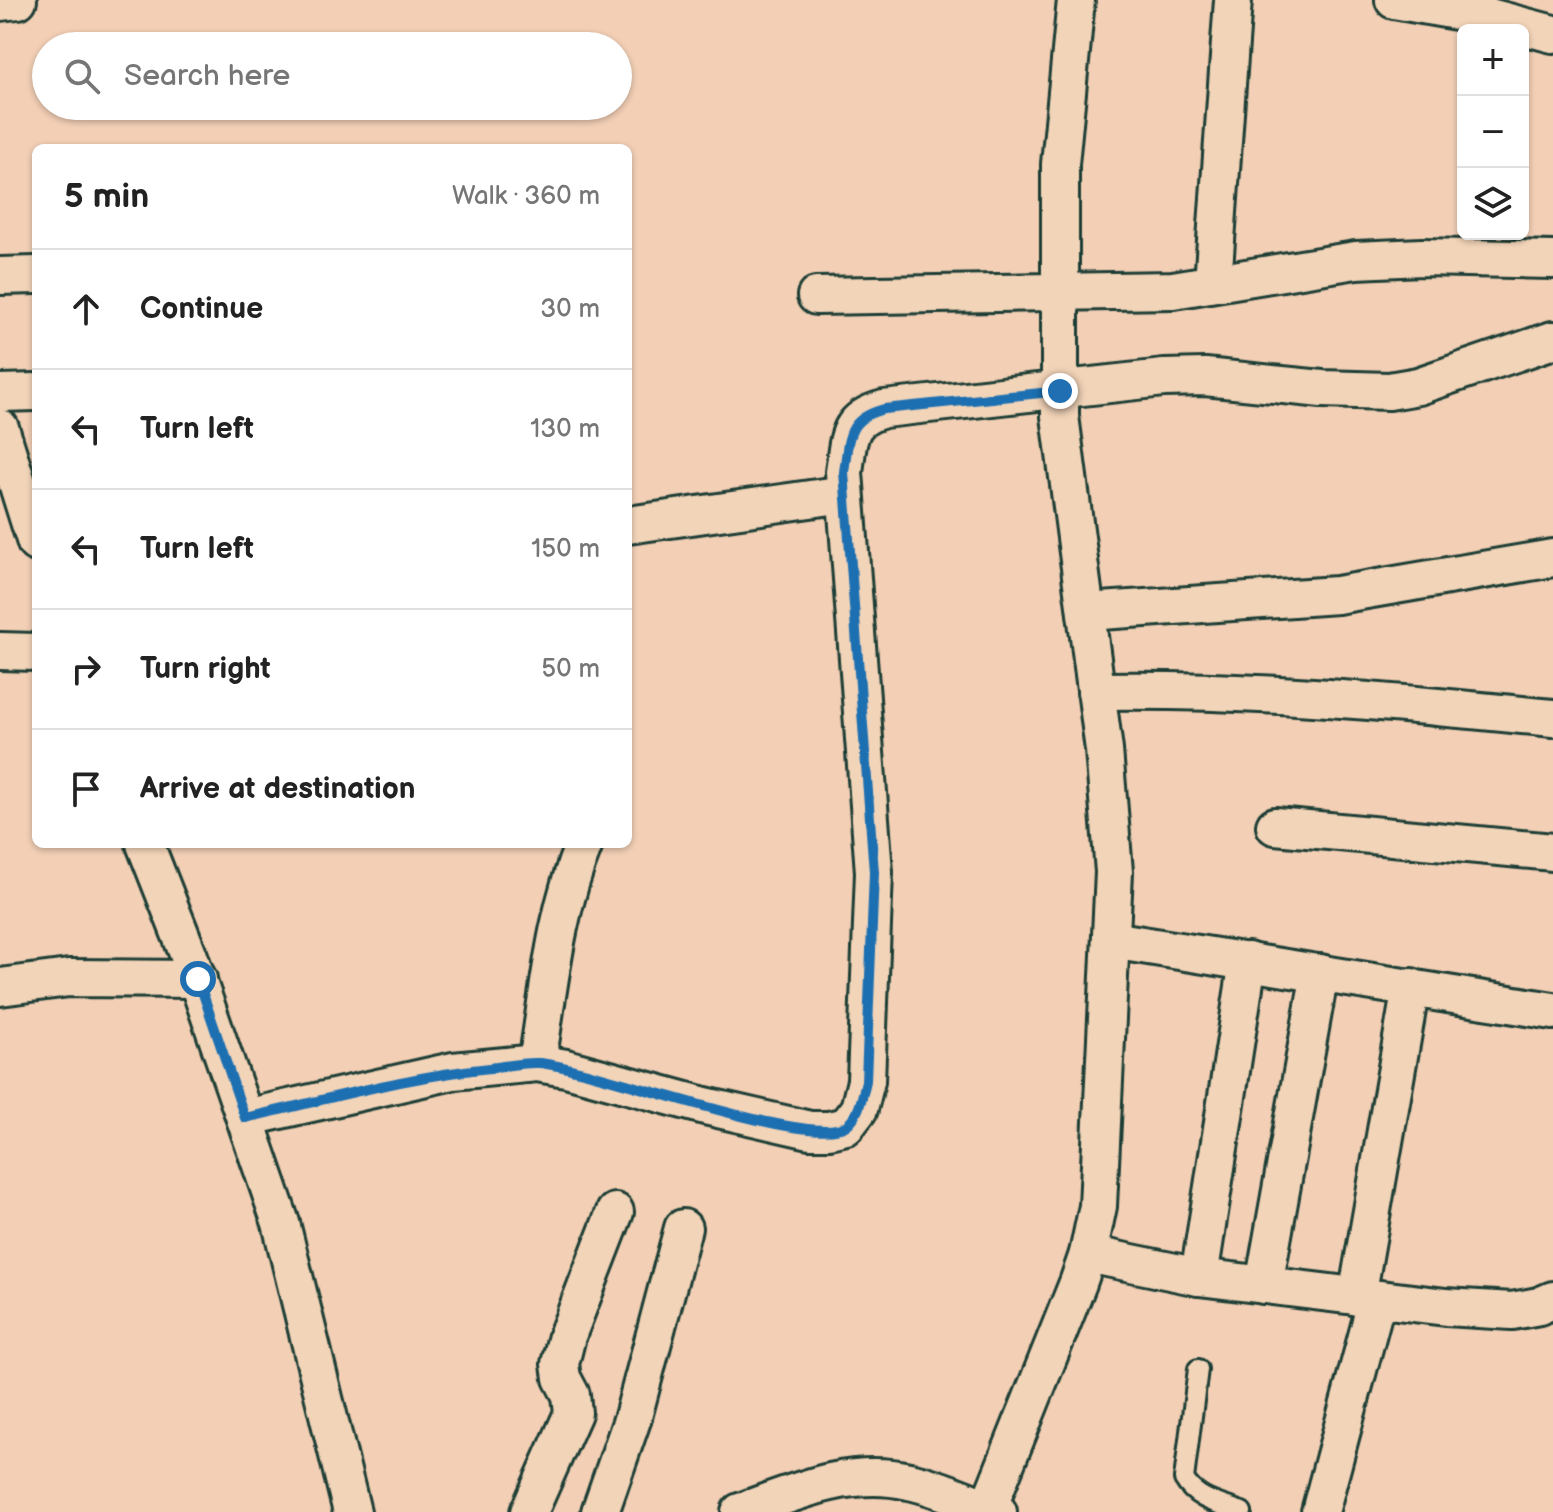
<!DOCTYPE html>
<meta charset="utf-8">
<style>
:root{--surface:#fff;--page:#f6f6f6;--text:#222;--muted:#767676;--line:#e0e0e0}
body{margin:0;font-family:"Balsamiq Sans",sans-serif;background:var(--page);color:var(--text)}
.controls{position:absolute;right:24px;top:24px;display:grid;overflow:hidden;border-radius:12px;box-shadow:0 2px 6px #0004}
.controls button{width:72px;height:72px;display:grid;place-items:center;padding:0;border:0;border-bottom:2px solid var(--line);background:var(--surface);color:var(--text);font:40px sans-serif}
.stop{position:absolute;width:24px;height:24px;margin:-18px;border:6px solid #1f6fb2;border-radius:50%;background:#fff}
.stop.end{background:#1f6fb2;border-color:#fff;box-shadow:0 2px 8px #0008}
.list{margin:0;padding:0;list-style:none}
h2{display:flex;justify-content:space-between;align-items:center;height:104px;margin:0;padding:0 32px;font-size:34px}
h2 small{font-size:26px;font-weight:400;color:var(--muted)}
.list li{display:grid;grid-template-columns:52px 1fr auto;gap:24px;align-items:center;box-sizing:border-box;height:120px;padding:0 32px;border-top:2px solid var(--line)}
.list b{display:block;font-size:30px;white-space:nowrap}
.list em{font-size:26px;font-style:normal;color:var(--muted)}
.icon{flex:none;width:44px;height:44px;fill:none;stroke:currentColor;stroke-width:2;stroke-linecap:round;stroke-linejoin:round}
.map{position:relative;flex:none;width:1553px;height:1512px;overflow:hidden}
.search{position:absolute;background:var(--surface);box-shadow:0 2px 6px #0004;left:32px;top:32px;width:600px;height:88px;display:flex;align-items:center;gap:20px;box-sizing:border-box;padding:0 28px;border-radius:44px;color:var(--muted);font-size:30px}
.panel{position:absolute;background:var(--surface);box-shadow:0 2px 6px #0004;left:32px;top:144px;width:600px;height:704px;border-radius:12px}
.map>svg:first-child{display:block}
.lines{fill:none;stroke-linecap:round;stroke-linejoin:round}
.service-casing{stroke:#1f3d34;stroke-width:24}
.minor-casing{stroke:#1f3d34;stroke-width:42}
.service{stroke:#f2d4b8;stroke-width:18}
.minor{stroke:#f2d4b8;stroke-width:36}
.route{stroke:#1f6fb2;stroke-width:10}
</style>
<div class="map">
<svg width="1553" height="1512" viewBox="0 0 1553 1512">
<rect width="100%" height="100%" fill="#f2cfb5"/>
<filter id="ink" filterUnits="userSpaceOnUse"><feTurbulence type="fractalNoise" baseFrequency=".0125" numOctaves="2"/><feDisplacementMap in="SourceGraphic" scale="16" xChannelSelector="R" yChannelSelector="G"/><feConvolveMatrix kernelMatrix="1 2 1 2 8 2 1 2 1" color-interpolation-filters="sRGB"/></filter>
<g filter="url(#ink)">
<g class="lines">
<defs>
<path id="service" d="M1198,1369L1184,1479C1196,1500 1220,1504 1242,1512"/>
<g id="minor">
<polyline points="1394,0 1485,16 1553,34"/>
<polyline points="0,2 18,0"/>
<polyline points="0,276 36,275"/>
<polyline points="1213,283 1233,0"/>
<polyline points="816,296 1173,290 1356,260 1422,257 1553,260"/>
<polyline points="0,393 36,392"/>
<polyline points="0,428 36,543"/>
<polyline points="628,525 845,494"/>
<polyline points="1086,612 1337,595 1553,558"/>
<polyline points="0,651 36,652"/>
<path d="M1096,691C1249,688 1402,703 1553,718"/>
<polyline points="1275,826 1553,852"/>
<polyline points="145,844 189,956 281,1223 352,1512"/>
<polyline points="1111,940 1553,1011"/>
<polyline points="0,987 69,978 198,979"/>
<path d="M537,1063C549,989 555,914 584,844"/>
<path d="M245,1118L453,1071L537,1063L566,1068L705,1106L810,1130H829L846,1126L859,1109L866,1081L874,872L844,472C849,438 846,419 884,409L1164,378L1205,377L1322,389L1389,391L1418,386L1553,340"/>
<polyline points="1088,1254 1199,1277 1446,1307 1512,1311 1539,1306 1553,1300"/>
<polyline points="1199,1277 1248,961"/>
<polyline points="1264,1285 1320,973"/>
<polyline points="1357,1297 1411,987"/>
<polyline points="988,1508 1078,1283 1088,1254 1098,1206 1114,872 1104,750 1060,416 1060,164 1076,0"/>
<polyline points="529,1512 573,1413 571,1395 562,1378 560,1364 567,1336 615,1212"/>
<polyline points="600,1512 633,1417 683,1228"/>
<path d="M740,1512C795,1492 850,1467 909,1481C939,1487 969,1502 998,1512"/>
<polyline points="1320,1512 1377,1299"/>
</g>
</defs>
<use href="#service" class="service-casing"/>
<use href="#minor" class="minor-casing"/>
<use href="#service" class="service"/>
<use href="#minor" class="minor"/>
</g>
</g>
<g class="lines" filter="url(#ink)">
<path class="route" d="M198,979L245,1118C326,1100 408,1076 490,1068C506,1066 523,1062 539,1063C593,1067 813,1151 847,1125C860,1114 862,1097 866,1081L874,872L844,472C849,438 846,419 884,409L1060,391"/>
</g>
</svg>
<div class="controls">
<button>+</button>
<button>−</button>
<button><svg class="icon" aria-label="layers" viewBox="0 0 24 24"><path d="M12 4l9 5-9 5-9-5zM3 14l9 5 9-5"/></svg></button>
</div>
<div class="stop" style="left:198px;top:979px"></div>
<div class="stop end" style="left:1060px;top:391px"></div>
<div class="search"><svg class="icon" aria-label="search" viewBox="0 0 24 24"><circle cx="10" cy="10" r="6"/><path d="M15 15l6 6"/></svg>Search here</div>
<section class="panel">
<h2>5 min<small>Walk · 360 m</small></h2>
<ul class="list">
<li><svg class="icon" aria-label="ahead" viewBox="0 0 24 24"><path d="M12 20V5M6 11l6-6 6 6"/></svg><div><b>Continue</b></div><em>30 m</em></li>
<li><svg class="icon" aria-label="left" viewBox="0 0 24 24"><path d="M17 20v-9H6M10 6l-5 5 5 5"/></svg><div><b>Turn left</b></div><em>130 m</em></li>
<li><svg class="icon" aria-label="left" viewBox="0 0 24 24"><path d="M17 20v-9H6M10 6l-5 5 5 5"/></svg><div><b>Turn left</b></div><em>150 m</em></li>
<li><svg class="icon" aria-label="right" viewBox="0 0 24 24"><path d="M7 20v-9h11M14 6l5 5-5 5"/></svg><div><b>Turn right</b></div><em>50 m</em></li>
<li><svg class="icon" aria-label="arrive" viewBox="0 0 24 24"><path d="M6 21V4h12l-3 4 3 4H6"/></svg><div><b>Arrive at destination</b></div></li>
</ul>
</section>
</div>
